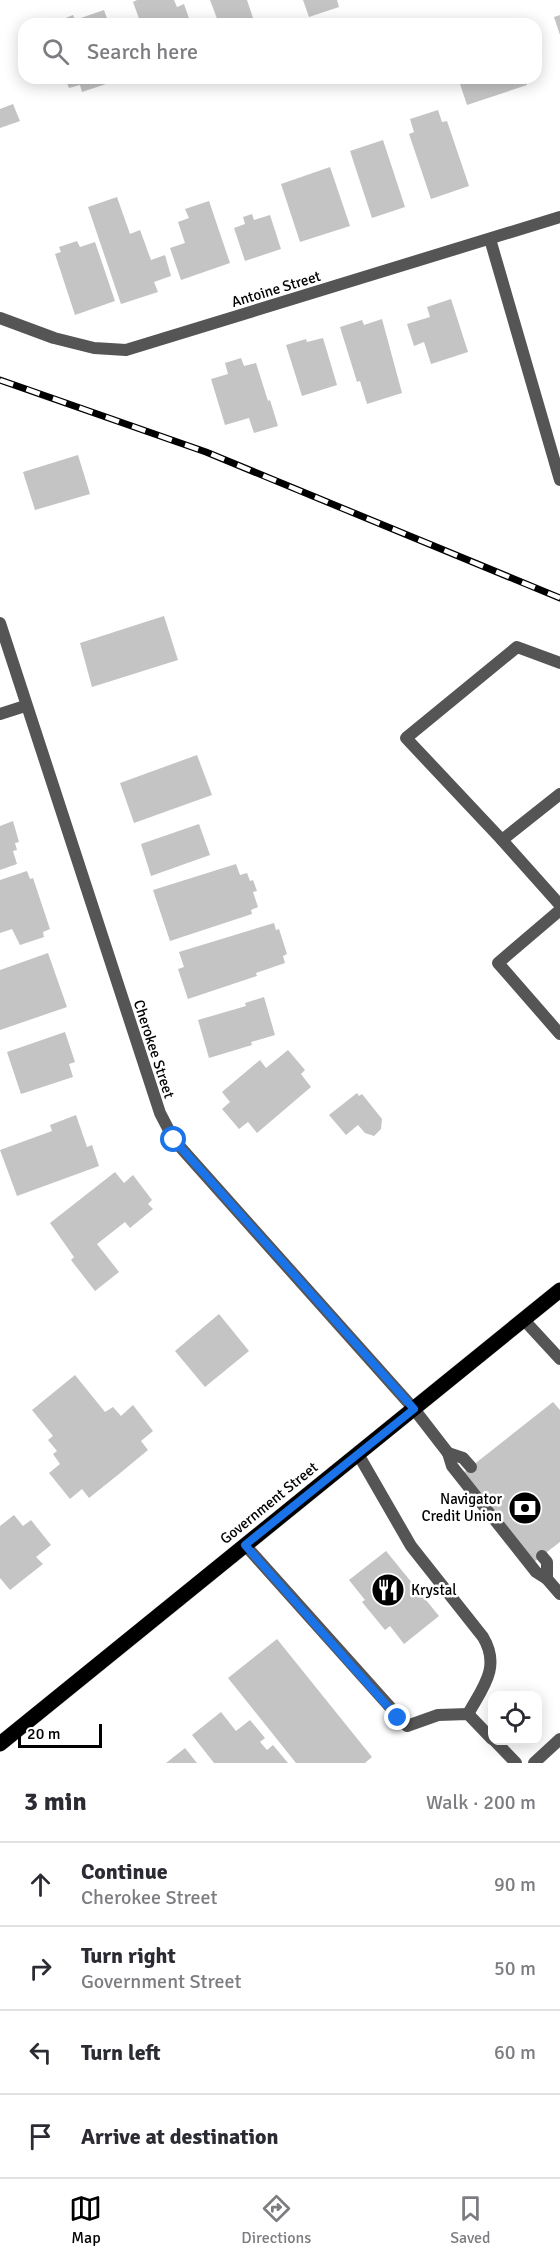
<!DOCTYPE html>
<meta charset="utf-8">
<style>
:root{--surface:#fff;--page:#f2f2f3;--text:#2b2b33;--muted:#7c7c81;--line:#e1e1e2;--accent:#000}
body{margin:0;font-family:Signika,sans-serif;background:var(--page);color:var(--text)}
.controls{position:absolute;right:18px;bottom:18px;display:grid;overflow:hidden;border-radius:12px;box-shadow:0 3px 15px #0003}
.controls button{width:54px;height:54px;display:grid;place-items:center;padding:0;border:0;border-bottom:2px solid var(--line);background:var(--surface);color:var(--text);font:30px sans-serif}
.scale{position:absolute;left:18px;bottom:15px;width:84px;box-sizing:border-box;padding-left:6px;border:3px solid #000;border-top:0;font-size:16px;line-height:21px;white-space:nowrap;color:#000;-webkit-text-stroke:4px #fff;paint-order:stroke}
.stop{position:absolute;width:18px;height:18px;margin:-14px;border:4px solid #1a73e8;border-radius:50%;background:#fff}
.stop.end{background:#1a73e8;border-color:#fff;box-shadow:0 2px 6px #0008}
.list{margin:0;padding:0;list-style:none}
h2{display:flex;justify-content:space-between;align-items:center;height:78px;margin:0;padding:0 24px;font-size:26px}
h2 small{font-size:20px;font-weight:400;color:var(--muted)}
.list li{display:grid;grid-template-columns:39px 1fr auto;gap:18px;align-items:center;box-sizing:border-box;height:84px;padding:0 24px;border-top:2px solid var(--line)}
.list b{display:block;font-size:22px;white-space:nowrap}
.list p{margin:0;font-size:20px;white-space:nowrap;color:var(--muted)}
.list em{font-size:20px;font-style:normal;color:var(--muted)}
.icon{flex:none;width:33px;height:33px;fill:none;stroke:currentColor;stroke-width:2;stroke-linecap:round;stroke-linejoin:round}
.map{position:relative;flex:none;width:560px;height:1763px;overflow:hidden}
.search{position:absolute;background:var(--surface);box-shadow:0 3px 15px #0003;left:18px;right:18px;top:18px;height:66px;display:flex;align-items:center;gap:15px;box-sizing:border-box;padding:0 21px;border-radius:18px;color:var(--muted);font-size:22px}
.sheet{height:414px;background:var(--surface)}
nav{display:flex;justify-content:space-around;align-items:center;box-sizing:border-box;height:84px;border-top:2px solid var(--line);background:var(--surface);font-size:16px;color:var(--muted)}
nav a{display:grid;justify-items:center;gap:3px}
nav .on{color:var(--accent)}
.map>svg:first-child{display:block}
.building{fill:#c4c4c4}
.lines{fill:none;stroke-linecap:round;stroke-linejoin:round}
.primary-casing{stroke:#dbdbdb;stroke-width:16}
.service{stroke:#555;stroke-width:12}
.minor{stroke:#555;stroke-width:12}
.tertiary{stroke:#555;stroke-width:12}
.primary{stroke:#000;stroke-width:15}
.rail-casing{stroke:#000;stroke-width:7}
.rail{stroke:#fff;stroke-width:4.5;stroke-dasharray:14;stroke-linecap:butt}
.route{stroke:#1a73e8;stroke-width:8}
.labels{text-anchor:middle;stroke-width:5;stroke-linejoin:round;paint-order:stroke}
.street-label{font-size:15px;fill:#000;stroke:#fff}
.poi-label{font-size:15px;fill:#000;stroke:#fff;text-anchor:end}
</style>
<div class="map">
<svg width="560" height="1763" viewBox="0 0 560 1763">
<rect width="100%" height="100%" fill="#fff"/>
<g class="building">
<polygon points="137,0 174,0 177,7 184,4 191,24 141,24 133,2"/>
<polygon points="210,0 247,0 255,24 219,24"/>
<polygon points="303,0 337,0 339,7 309,17"/>
<polygon points="104,10 109,24 58,24 64,22 63,19 73,15 75,20"/>
<polygon points="560,15 560,35 554,17"/>
<polygon points="65,78 110,78 112,82 82,92 80,85 69,88"/>
<polygon points="458,78 525,78 527,85 467,105"/>
<polygon points="13,104 20,121 0,128 0,109"/>
<polygon points="438,110 442,122 447,121 469,186 431,199 409,134 414,132 410,119"/>
<polygon points="383,140 405,207 372,218 350,151"/>
<polygon points="330,167 350,226 300,242 281,184"/>
<polygon points="117,197 130,234 140,230 151,260 165,255 171,276 154,282 158,292 121,304 88,207"/>
<polygon points="209,201 230,263 181,280 170,248 185,243 178,222 189,218 185,209"/>
<polygon points="252,214 254,220 270,215 281,249 245,261 234,228 245,224 243,217"/>
<polygon points="77,241 80,247 95,242 115,301 75,315 55,254 61,252 59,247"/>
<polygon points="451,299 468,352 431,364 424,342 414,346 407,324 430,317 427,307"/>
<polygon points="382,319 402,393 367,404 360,381 357,382 340,327 362,320 364,325"/>
<polygon points="323,338 337,385 302,396 286,345 306,339 307,342"/>
<polygon points="241,358 244,366 256,363 268,401 270,400 278,426 254,433 249,418 225,425 211,379 228,374 225,363"/>
<polygon points="78,455 90,494 35,510 23,472"/>
<polygon points="164,616 178,660 92,687 80,643"/>
<polygon points="197,755 212,795 134,823 120,783"/>
<polygon points="13,821 19,842 15,843 17,850 13,851 17,864 0,870 0,826"/>
<polygon points="199,824 210,855 151,876 141,844"/>
<polygon points="236,864 240,875 247,873 250,881 253,880 257,891 253,892 258,907 251,910 252,914 170,941 153,890"/>
<polygon points="27,871 30,879 33,878 50,929 43,932 44,937 20,945 12,929 0,933 0,880"/>
<polygon points="274,923 276,930 279,929 287,954 283,956 285,963 256,973 257,976 188,999 178,969 184,967 179,952"/>
<polygon points="48,953 67,1007 0,1030 0,970"/>
<polygon points="264,997 275,1035 251,1042 252,1045 209,1058 198,1020 246,1006 245,1003"/>
<polygon points="65,1032 75,1062 69,1064 73,1077 21,1094 7,1052"/>
<polygon points="288,1050 305,1070 301,1074 311,1087 257,1133 248,1122 239,1129 222,1109 230,1102 222,1092 260,1060 266,1068"/>
<polygon points="357,1093 359,1096 362,1094 382,1119 381,1129 374,1136 365,1133 358,1125 346,1135 329,1115"/>
<polygon points="76,1115 87,1147 92,1145 99,1166 17,1196 0,1150 52,1131 50,1125"/>
<polygon points="115,1172 124,1183 133,1175 152,1200 148,1204 153,1209 130,1228 125,1222 97,1244 119,1272 95,1291 71,1260 74,1257 50,1223"/>
<polygon points="219,1314 249,1351 205,1387 175,1351"/>
<polygon points="75,1375 105,1412 113,1407 121,1416 133,1405 153,1431 141,1441 148,1450 119,1474 89,1498 82,1489 70,1499 49,1473 60,1464 53,1454 57,1451 48,1440 53,1436 32,1410"/>
<polygon points="553,1402 560,1410 560,1542 534,1562 463,1473"/>
<polygon points="14,1515 23,1526 31,1520 51,1545 36,1557 43,1564 10,1590 0,1578 0,1526"/>
<polygon points="386,1551 439,1616 404,1644 390,1626 385,1630 362,1602 365,1600 349,1580"/>
<polygon points="277,1639 372,1757 365,1763 296,1763 228,1678"/>
<polygon points="221,1712 236,1731 250,1720 265,1738 260,1742 267,1750 273,1745 288,1763 214,1763 192,1735"/>
<polygon points="185,1748 197,1763 166,1763"/>
</g>
<g class="lines">
<defs>
<polyline id="primary" points="0,1744 560,1290"/>
</defs>
<use href="#primary" class="primary-casing"/>
<g class="service">
<polyline points="490,239 560,480"/>
<polyline points="560,794 502,840 560,905"/>
<polyline points="502,840 406,738 517,647 560,663"/>
<polyline points="560,910 498,963 560,1034"/>
<polyline points="524,1320 560,1359"/>
<polyline points="414,1409 448,1453 452,1466 536,1572 547,1579 560,1594"/>
<polyline points="448,1453 463,1458 471,1467"/>
<path d="M358,1454L411,1546L483,1637C501,1667 483,1687 468,1714"/>
<polyline points="245,1545 407,1726 438,1715 468,1714 492,1739"/>
<polyline points="542,1556 547,1562 547,1579"/>
<polyline points="494,1740 516,1763"/>
</g>
<g class="minor">
<polyline points="0,318 54,338 94,348 126,350 560,217"/>
<polyline points="0,623 160,1113 174,1140 414,1409"/>
<polyline points="0,714 25,706"/>
</g>
<polyline class="tertiary" points="534,1763 560,1739"/>
<use href="#primary" class="primary"/>
<defs>
<polyline id="rail" points="0,380 206,452 560,598"/>
</defs>
<use href="#rail" class="rail-casing"/>
<use href="#rail" class="rail"/>
</g>
<g class="lines">
<polyline class="route" points="174,1140 414,1409 245,1545 398,1718"/>
</g>
<defs>
<symbol id="bank-disc" viewBox="-11 -11 22 22"><circle r="9.5" fill="#000" stroke="#fff"/><path d="M-6-4H6V4H-6ZM0-2.3a2.3 2.3 0 1 0 0 4.6a2.3 2.3 0 1 0 0-4.6Z" fill="#fff"/></symbol>
<symbol id="restaurant-disc" viewBox="-11 -11 22 22"><circle r="9.5" fill="#000" stroke="#fff"/><path d="M-5-6h1v4h1v-4h1v4h1v-4h1v5L-1.5 .5V6h-2V.5L-5-1ZM5-6V6H3V1.5H1.5Q1.5-4 5-6Z" fill="#fff"/></symbol>
</defs>
<g fill-rule="evenodd">
<use href="#bank-disc" x="506" y="1489" width="38" height="38"/>
<use href="#restaurant-disc" x="369" y="1571" width="38" height="38"/>
</g>
<g class="labels">
<g class="street-label">
<text transform="translate(276 289) rotate(-17)" y="5">Antoine Street</text>
<text transform="translate(154 1049) rotate(72)" y="5">Cherokee Street</text>
<text transform="translate(269 1503) rotate(-39)" y="5">Government Street</text>
</g>
<g class="poi-label">
<text x="502" y="1504">Navigator<tspan x="502" dy="17">Credit Union</tspan></text>
<text x="411" y="1595" text-anchor="start">Krystal</text>
</g>
</g>
</svg>
<div class="controls">
<button><svg class="icon" aria-label="locate" viewBox="0 0 24 24"><circle cx="12" cy="12" r="6"/><path d="M12 2v4M12 18v4M2 12h4M18 12h4"/></svg></button>
</div>
<div class="scale">20 m</div>
<div class="stop" style="left:174px;top:1140px"></div>
<div class="stop end" style="left:398px;top:1718px"></div>
<div class="search"><svg class="icon" aria-label="search" viewBox="0 0 24 24"><circle cx="10" cy="10" r="6"/><path d="M15 15l6 6"/></svg>Search here</div>
</div>
<section class="sheet">
<h2>3 min<small>Walk · 200 m</small></h2>
<ul class="list">
<li><svg class="icon" aria-label="ahead" viewBox="0 0 24 24"><path d="M12 20V5M6 11l6-6 6 6"/></svg><div><b>Continue</b><p>Cherokee Street</p></div><em>90 m</em></li>
<li><svg class="icon" aria-label="right" viewBox="0 0 24 24"><path d="M7 20v-9h11M14 6l5 5-5 5"/></svg><div><b>Turn right</b><p>Government Street</p></div><em>50 m</em></li>
<li><svg class="icon" aria-label="left" viewBox="0 0 24 24"><path d="M17 20v-9H6M10 6l-5 5 5 5"/></svg><div><b>Turn left</b></div><em>60 m</em></li>
<li><svg class="icon" aria-label="arrive" viewBox="0 0 24 24"><path d="M6 21V4h12l-3 4 3 4H6"/></svg><div><b>Arrive at destination</b></div></li>
</ul>
</section>
<nav>
<a class="on"><svg class="icon" aria-label="map" viewBox="0 0 24 24"><path d="M3 6l6-2 6 2 6-2v14l-6 2-6-2-6 2zM9 4v14M15 6v14"/></svg>Map</a>
<a><svg class="icon" aria-label="directions" viewBox="0 0 24 24"><path d="M12 3l9 9-9 9-9-9zM9 14v-3h6M13 9l2 2-2 2"/></svg>Directions</a>
<a><svg class="icon" aria-label="saved" viewBox="0 0 24 24"><path d="M7 4h10v16l-5-4-5 4z"/></svg>Saved</a>
</nav>
